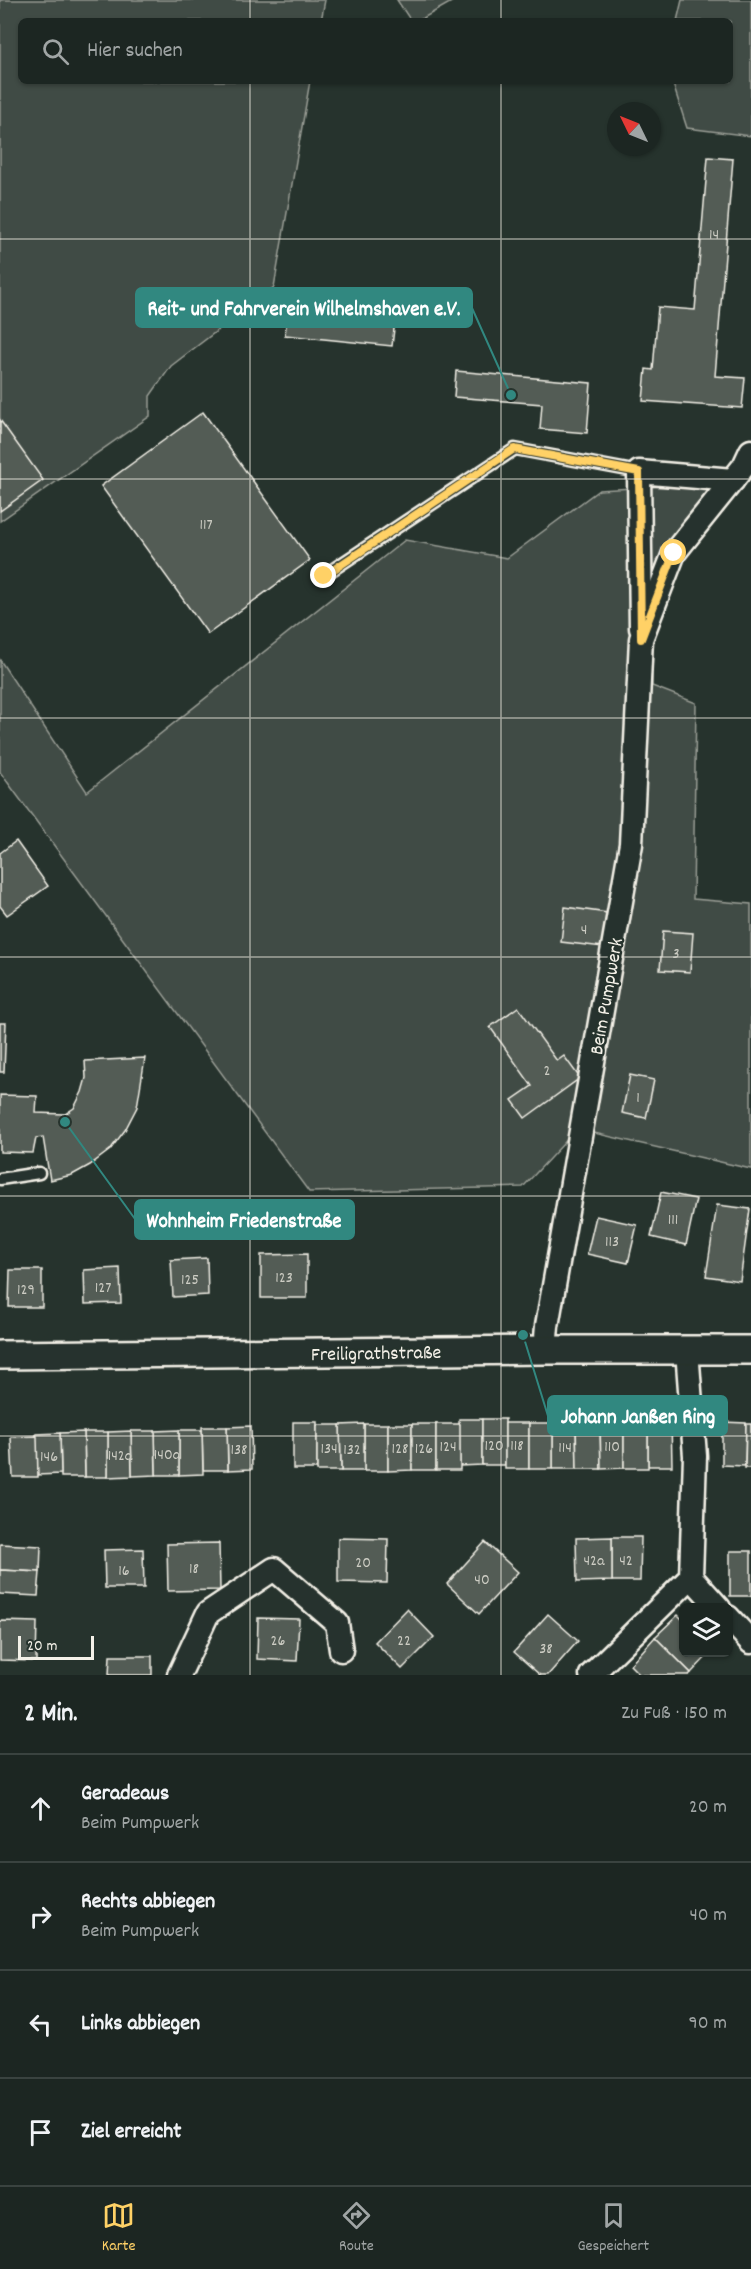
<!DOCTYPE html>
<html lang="de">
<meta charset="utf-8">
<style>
:root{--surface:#1c2622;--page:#29322f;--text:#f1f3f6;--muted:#a0a5a5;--line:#3a4340;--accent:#ffd166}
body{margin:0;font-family:Dekko,sans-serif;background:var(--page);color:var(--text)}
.controls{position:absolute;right:18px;bottom:18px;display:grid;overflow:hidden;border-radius:9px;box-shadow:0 2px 4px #0004}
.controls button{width:54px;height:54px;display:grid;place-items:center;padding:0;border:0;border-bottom:2px solid var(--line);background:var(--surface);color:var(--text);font:30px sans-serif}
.compass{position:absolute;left:607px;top:102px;width:54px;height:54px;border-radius:50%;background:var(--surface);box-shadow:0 2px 4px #0004;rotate:313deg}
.scale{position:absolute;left:18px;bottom:15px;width:76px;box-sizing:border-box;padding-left:6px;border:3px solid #f4f1e8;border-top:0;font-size:16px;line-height:21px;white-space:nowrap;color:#f4f1e8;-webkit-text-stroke:4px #26332d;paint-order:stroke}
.stop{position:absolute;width:18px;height:18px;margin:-14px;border:4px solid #ffd166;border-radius:50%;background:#fff}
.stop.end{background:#ffd166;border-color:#fff;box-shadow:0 2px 6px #0008}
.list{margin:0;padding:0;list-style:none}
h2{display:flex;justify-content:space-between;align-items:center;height:78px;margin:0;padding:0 24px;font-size:26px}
h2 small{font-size:20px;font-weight:400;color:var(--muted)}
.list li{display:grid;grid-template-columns:39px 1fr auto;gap:18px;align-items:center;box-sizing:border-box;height:108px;padding:0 24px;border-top:2px solid var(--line)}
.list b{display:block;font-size:22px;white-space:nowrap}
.list p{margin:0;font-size:20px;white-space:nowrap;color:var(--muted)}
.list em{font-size:20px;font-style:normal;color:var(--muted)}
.icon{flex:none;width:33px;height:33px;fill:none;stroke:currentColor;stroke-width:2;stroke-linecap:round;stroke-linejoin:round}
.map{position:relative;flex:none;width:751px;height:1675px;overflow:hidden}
.search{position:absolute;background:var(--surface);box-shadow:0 2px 4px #0004;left:18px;right:18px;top:18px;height:66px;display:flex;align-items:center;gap:15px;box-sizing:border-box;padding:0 21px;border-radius:9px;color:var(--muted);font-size:22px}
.sheet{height:510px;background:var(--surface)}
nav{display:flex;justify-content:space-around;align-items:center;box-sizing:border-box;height:84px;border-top:2px solid var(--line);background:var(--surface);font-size:16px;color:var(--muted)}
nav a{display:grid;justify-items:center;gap:3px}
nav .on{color:var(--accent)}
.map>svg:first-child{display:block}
.green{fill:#414b45;stroke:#9a9e96;stroke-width:1.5}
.building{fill:#525c55;stroke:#f4f1e8;stroke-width:1.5}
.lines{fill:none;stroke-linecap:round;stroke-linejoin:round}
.service-casing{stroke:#f4f1e8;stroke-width:15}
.minor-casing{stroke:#f4f1e8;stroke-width:27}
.tertiary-casing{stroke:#f4f1e8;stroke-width:32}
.service{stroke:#26332d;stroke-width:10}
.minor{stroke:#26332d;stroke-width:22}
.tertiary{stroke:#26332d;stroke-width:27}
.route{stroke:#ffd166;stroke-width:8}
.grid{fill:none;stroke:#f4f1e8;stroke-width:1.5;stroke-opacity:0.55}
.labels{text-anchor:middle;stroke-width:4.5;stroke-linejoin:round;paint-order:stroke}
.number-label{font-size:16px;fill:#ccccc3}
.street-label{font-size:20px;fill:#f4f1e8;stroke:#26332d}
.leader{fill:none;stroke:#318880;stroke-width:2}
.callout-dot{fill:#318880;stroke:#26332d;stroke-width:2}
.callout{fill:#318880;stroke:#318880;stroke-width:2}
.callout-label{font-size:21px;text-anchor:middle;font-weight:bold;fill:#fff}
</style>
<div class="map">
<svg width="751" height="1675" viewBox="0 0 751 1675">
<rect width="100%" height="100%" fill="#26332d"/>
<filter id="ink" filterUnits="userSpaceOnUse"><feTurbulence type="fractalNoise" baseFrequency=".0167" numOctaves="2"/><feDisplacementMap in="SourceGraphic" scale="12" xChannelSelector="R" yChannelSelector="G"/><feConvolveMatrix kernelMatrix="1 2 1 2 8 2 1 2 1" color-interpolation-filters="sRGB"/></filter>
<g filter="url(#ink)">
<g class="green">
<polygon points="0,0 325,0 321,21 21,21 21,81 310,81 274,287 171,366 150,396 150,416 0,521"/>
<polygon points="397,0 455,0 418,21 411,21"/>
<polygon points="682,0 751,0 751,136 687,128 672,81 730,81 730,21 677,21"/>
<polygon points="718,483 651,572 652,686 696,703 693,899 751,904 751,1169 577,1129 523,1187 309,1192 0,772 0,660 87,792 405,540 507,558 599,490"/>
</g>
<g class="building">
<polygon points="708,157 733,159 715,376 745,378 742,408 643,401 646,369 653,370 658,307 695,310"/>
<polygon points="290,292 397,303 392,346 285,335"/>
<polygon points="456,371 591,383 587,433 540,429 542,404 454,397"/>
<polygon points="203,412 310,560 208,634 101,486"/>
<polygon points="0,420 43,480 0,511"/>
<polygon points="16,841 48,886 7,915 0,906 0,853"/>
<polygon points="565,907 607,913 603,947 561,942"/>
<polygon points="663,931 693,933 690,972 660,970"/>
<polygon points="518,1007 557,1061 564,1056 580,1078 525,1118 512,1100 532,1086 490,1027"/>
<polygon points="0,1023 6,1023 4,1072 0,1072"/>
<polygon points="145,1058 137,1107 125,1130 110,1150 90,1165 72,1175 50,1180 43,1137 36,1138 33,1153 0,1152 0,1095 37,1096 36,1113 65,1114 74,1108 82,1092 86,1078 85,1061"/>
<polygon points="630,1075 654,1080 646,1118 622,1113"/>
<polygon points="661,1192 696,1199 686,1245 651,1237"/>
<polygon points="717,1205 750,1209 740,1281 706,1276"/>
<polygon points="596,1216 637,1225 628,1263 587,1254"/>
<polygon points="307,1254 307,1298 261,1298 261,1255"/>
<polygon points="207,1258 208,1295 173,1297 171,1260"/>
<polygon points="120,1268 121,1303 85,1304 84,1270"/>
<polygon points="10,1270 42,1270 42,1307 9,1307"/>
<polygon points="671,1418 672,1466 648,1466 648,1419"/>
<polygon points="459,1419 482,1419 482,1465 460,1466"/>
<rect x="482" y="1419" width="23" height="46"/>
<rect x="293" y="1422" width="24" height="47"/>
<polygon points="576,1422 577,1469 553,1469 553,1423"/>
<polygon points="576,1422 600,1422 601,1469 577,1469"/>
<polygon points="600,1422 624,1422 624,1468 601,1469"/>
<rect x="624" y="1422" width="24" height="46"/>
<polygon points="722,1422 746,1423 745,1466 722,1465"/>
<rect x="505" y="1423" width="24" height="46"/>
<rect x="529" y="1423" width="24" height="46"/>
<rect x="364" y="1424" width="24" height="47"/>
<polygon points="364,1424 364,1471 341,1471 340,1425"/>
<polygon points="388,1424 412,1424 412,1470 388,1471"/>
<rect x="412" y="1424" width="24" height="46"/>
<rect x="436" y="1424" width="24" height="46"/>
<polygon points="746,1424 751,1424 751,1468 745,1468"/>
<polygon points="317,1425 340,1425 341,1471 317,1471"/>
<polygon points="251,1426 252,1469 228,1470 227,1427"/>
<polygon points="202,1427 227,1427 228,1470 203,1470"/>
<polygon points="179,1430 202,1430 203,1474 179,1475"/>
<polygon points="179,1430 179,1475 156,1475 155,1431"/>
<polygon points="131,1431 155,1431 156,1475 132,1476"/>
<polygon points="131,1431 132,1476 108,1477 108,1432"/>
<polygon points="84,1432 108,1432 108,1477 85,1477"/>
<polygon points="84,1432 85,1477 61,1477 60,1433"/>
<polygon points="60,1433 61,1474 37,1475 36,1434"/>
<polygon points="37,1436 38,1477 13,1477 11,1437"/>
<polygon points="612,1537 641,1537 640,1581 612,1581"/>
<polygon points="612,1537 612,1581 577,1582 576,1538"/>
<polygon points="338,1538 388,1539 387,1583 338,1582"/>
<polygon points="485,1542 518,1572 479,1614 447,1584"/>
<polygon points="219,1543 220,1590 168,1591 167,1544"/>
<polygon points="0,1544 41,1546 40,1572 0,1570"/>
<polygon points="143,1549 144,1588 105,1588 104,1550"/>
<rect x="730" y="1551" width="21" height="45"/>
<polygon points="0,1570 40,1572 38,1596 0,1594"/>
<polygon points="407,1609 434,1637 402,1669 375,1642"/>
<polygon points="548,1614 578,1641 548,1675 540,1675 514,1652"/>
<polygon points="678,1615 684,1621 684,1652 711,1652 691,1673 655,1637"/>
<polygon points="258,1618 299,1619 297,1661 257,1659"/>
<polygon points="0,1621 37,1622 36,1661 0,1660"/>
<polygon points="655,1637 691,1673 689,1675 640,1675 630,1665"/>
<polygon points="110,1656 152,1656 152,1675 109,1675"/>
</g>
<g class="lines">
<defs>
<g id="service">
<polyline points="323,576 515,449 639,472"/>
<polyline points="0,1179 39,1173"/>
</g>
<g id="minor">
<polyline points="641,628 639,472 733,480"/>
<polyline points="545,1350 547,1326 631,844 641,639 674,553 744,466 751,451"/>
<polyline points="691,1577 719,1608"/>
<polyline points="728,1617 751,1642"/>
<polyline points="179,1675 208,1613 274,1569 337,1623 341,1650"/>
<polyline points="591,1675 691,1577 695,1456 687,1350"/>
</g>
<polyline id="tertiary" points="0,1355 545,1350 751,1350"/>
</defs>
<use href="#service" class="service-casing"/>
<use href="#minor" class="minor-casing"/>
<use href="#tertiary" class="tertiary-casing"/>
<use href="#service" class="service"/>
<use href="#minor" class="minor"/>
<use href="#tertiary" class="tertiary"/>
</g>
</g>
<g class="lines" filter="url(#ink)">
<polyline class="route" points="324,576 514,449 639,472 641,639 674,553"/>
</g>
<path class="grid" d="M250,0V21M501,0V21M250,81V1675M501,81V1675M0,239H751M0,479H751M0,718H751M0,957H751M0,1196H751M0,1436H751"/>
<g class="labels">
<g class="number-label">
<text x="714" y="239">14</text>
<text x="206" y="529">117</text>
<text x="584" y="934">4</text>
<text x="676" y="958">3</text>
<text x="547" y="1075">2</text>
<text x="638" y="1102">1</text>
<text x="673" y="1224">111</text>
<text x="612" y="1246">113</text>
<text x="284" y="1282">123</text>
<text x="190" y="1284">125</text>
<text x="103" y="1292">127</text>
<text x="26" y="1294">129</text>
<text x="494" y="1450">120</text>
<text x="517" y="1450">118</text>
<text x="448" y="1451">124</text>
<text x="612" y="1451">110</text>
<text x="565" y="1452">114</text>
<text x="329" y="1453">134</text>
<text x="400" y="1453">128</text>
<text x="424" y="1453">126</text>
<text x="239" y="1454">138</text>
<text x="352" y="1454">132</text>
<text x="167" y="1459">140a</text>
<text x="120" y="1460">142a</text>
<text x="49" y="1461">146</text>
<text x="594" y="1565">42a</text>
<text x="626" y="1565">42</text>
<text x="363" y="1567">20</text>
<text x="194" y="1573">18</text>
<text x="124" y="1575">16</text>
<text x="482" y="1584">40</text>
<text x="278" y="1645">26</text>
<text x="404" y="1645">22</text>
<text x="546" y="1653">38</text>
</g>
<g class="street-label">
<text transform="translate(605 996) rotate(-80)" y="7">Beim Pumpwerk</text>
<text transform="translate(376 1352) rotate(-1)" y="7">Freiligrathstraße</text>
</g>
</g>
<path class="leader" d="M511 395L472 308M65 1122L135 1219M523 1335L548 1416"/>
<g class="callout-dot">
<circle cx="511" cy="395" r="6"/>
<circle cx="65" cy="1122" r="6"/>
<circle cx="523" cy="1335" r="6"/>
</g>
<g class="callout">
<rect x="136" y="288" width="336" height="39" rx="6"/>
<rect x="135" y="1200" width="219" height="39" rx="6"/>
<rect x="548" y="1396" width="179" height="39" rx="6"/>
</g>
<g class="callout-label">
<text x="304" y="315">Reit- und Fahrverein Wilhelmshaven e.V.</text>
<text x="244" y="1227">Wohnheim Friedenstraße</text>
<text x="638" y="1423">Johann Janßen Ring</text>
</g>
</svg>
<div class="controls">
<button><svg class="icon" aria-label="layers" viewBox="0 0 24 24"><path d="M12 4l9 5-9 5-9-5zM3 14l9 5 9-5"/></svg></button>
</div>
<svg class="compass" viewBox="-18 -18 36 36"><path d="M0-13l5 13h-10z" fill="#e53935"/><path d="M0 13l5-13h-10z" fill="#a0a5a5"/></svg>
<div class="scale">20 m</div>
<div class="stop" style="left:674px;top:553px"></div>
<div class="stop end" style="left:324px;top:576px"></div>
<div class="search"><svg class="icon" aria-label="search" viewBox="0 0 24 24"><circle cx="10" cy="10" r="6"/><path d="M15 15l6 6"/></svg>Hier suchen</div>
</div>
<section class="sheet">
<h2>2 Min.<small>Zu Fuß · 150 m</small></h2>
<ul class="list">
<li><svg class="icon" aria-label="ahead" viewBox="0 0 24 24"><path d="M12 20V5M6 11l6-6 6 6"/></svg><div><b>Geradeaus</b><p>Beim Pumpwerk</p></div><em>20 m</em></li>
<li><svg class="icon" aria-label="right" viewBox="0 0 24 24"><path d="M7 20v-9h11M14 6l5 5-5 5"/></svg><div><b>Rechts abbiegen</b><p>Beim Pumpwerk</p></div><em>40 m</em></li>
<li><svg class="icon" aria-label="left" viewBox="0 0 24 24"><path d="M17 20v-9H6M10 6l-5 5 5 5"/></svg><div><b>Links abbiegen</b></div><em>90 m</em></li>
<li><svg class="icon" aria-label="arrive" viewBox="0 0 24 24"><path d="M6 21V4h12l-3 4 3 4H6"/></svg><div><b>Ziel erreicht</b></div></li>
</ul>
</section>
<nav>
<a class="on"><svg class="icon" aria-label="map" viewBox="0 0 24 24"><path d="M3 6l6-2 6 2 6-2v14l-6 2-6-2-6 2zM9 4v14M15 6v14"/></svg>Karte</a>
<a><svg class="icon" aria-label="directions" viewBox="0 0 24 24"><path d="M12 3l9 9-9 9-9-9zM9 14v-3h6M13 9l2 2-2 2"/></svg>Route</a>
<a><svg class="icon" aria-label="saved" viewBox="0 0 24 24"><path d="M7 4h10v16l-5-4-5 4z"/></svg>Gespeichert</a>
</nav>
